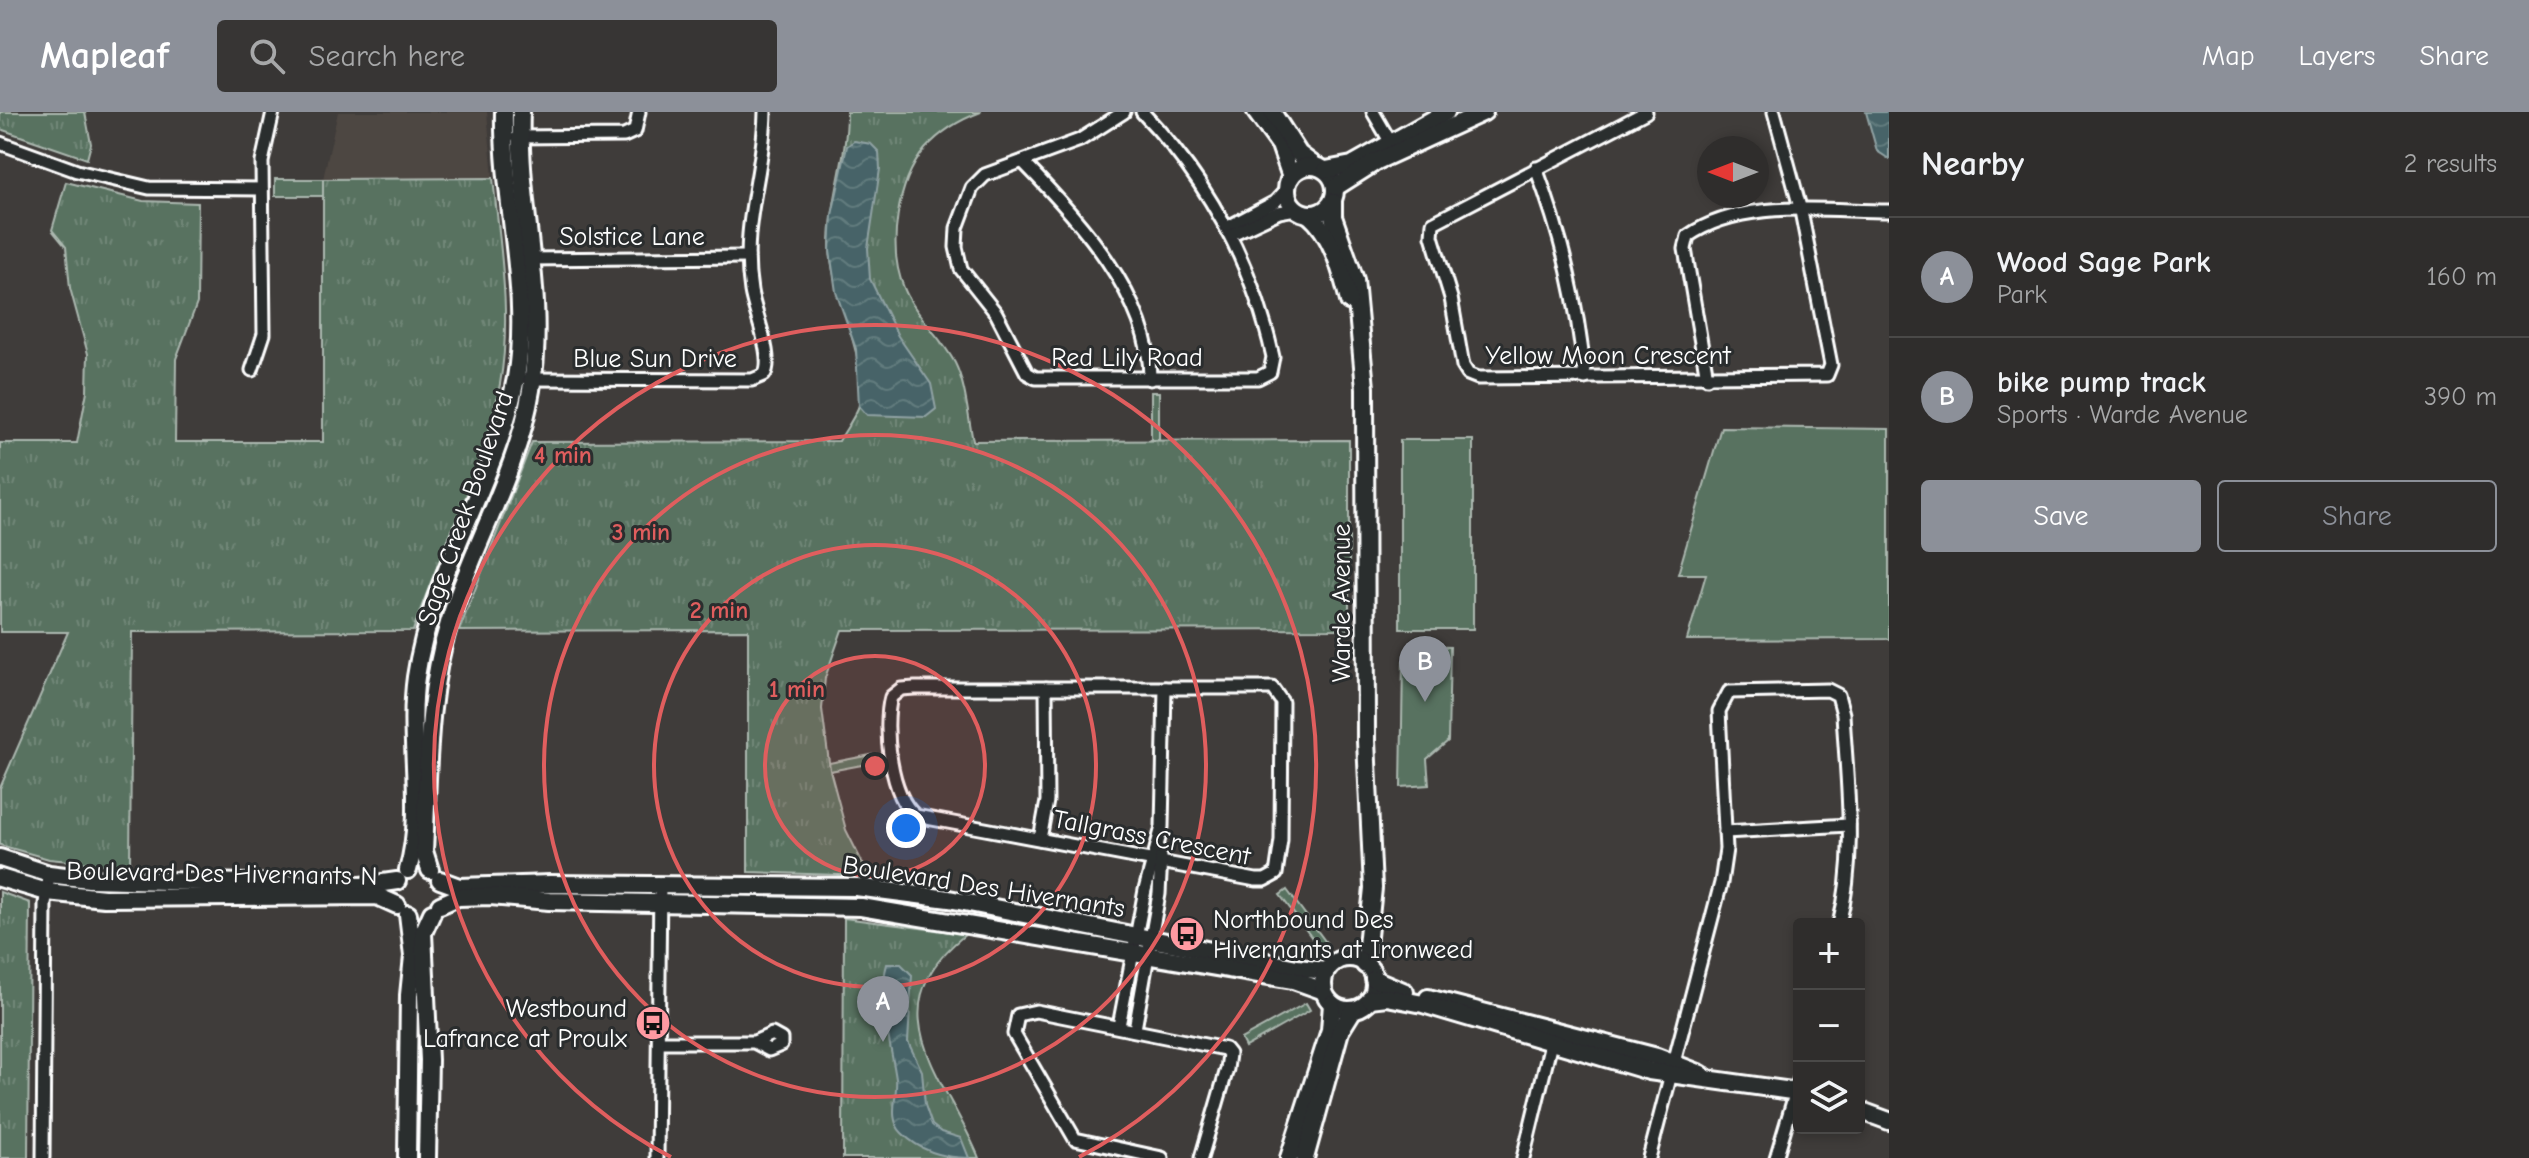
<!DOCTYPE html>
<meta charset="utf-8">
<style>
:root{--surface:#2f2d2c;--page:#373534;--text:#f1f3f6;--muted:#a7a8a9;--line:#4a4948;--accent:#8c9099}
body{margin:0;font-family:"Comic Neue",sans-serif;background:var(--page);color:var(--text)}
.controls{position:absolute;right:24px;bottom:24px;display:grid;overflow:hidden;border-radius:8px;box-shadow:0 4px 12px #0003}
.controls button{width:72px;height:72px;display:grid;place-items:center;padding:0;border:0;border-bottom:2px solid var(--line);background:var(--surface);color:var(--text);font:40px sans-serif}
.compass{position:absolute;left:1697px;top:24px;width:72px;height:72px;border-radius:50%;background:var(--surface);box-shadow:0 4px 12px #0003;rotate:270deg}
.you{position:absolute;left:906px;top:716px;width:28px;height:28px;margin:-20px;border:6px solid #fff;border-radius:50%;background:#1a73e8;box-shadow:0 0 0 12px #1a73e833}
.badge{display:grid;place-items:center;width:52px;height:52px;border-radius:50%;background:var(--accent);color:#fff;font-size:26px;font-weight:700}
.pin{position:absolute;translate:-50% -66px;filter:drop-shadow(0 2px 4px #0008)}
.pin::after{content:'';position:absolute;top:42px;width:28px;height:24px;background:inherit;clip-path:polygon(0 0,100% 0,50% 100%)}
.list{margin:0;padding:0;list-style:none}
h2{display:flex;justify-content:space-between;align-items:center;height:104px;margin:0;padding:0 32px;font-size:34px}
h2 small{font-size:26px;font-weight:400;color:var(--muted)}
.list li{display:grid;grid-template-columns:52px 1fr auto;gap:24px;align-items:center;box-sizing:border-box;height:120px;padding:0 32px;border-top:2px solid var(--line)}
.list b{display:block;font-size:30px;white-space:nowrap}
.list p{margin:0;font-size:26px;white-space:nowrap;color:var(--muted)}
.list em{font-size:26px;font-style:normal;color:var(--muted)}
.actions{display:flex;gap:16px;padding:24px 32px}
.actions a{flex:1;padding:18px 0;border:2px solid var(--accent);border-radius:8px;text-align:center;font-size:28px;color:var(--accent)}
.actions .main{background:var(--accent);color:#fff}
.icon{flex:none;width:44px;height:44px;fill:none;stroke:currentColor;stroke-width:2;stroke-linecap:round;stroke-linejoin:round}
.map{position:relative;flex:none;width:1889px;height:1046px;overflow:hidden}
header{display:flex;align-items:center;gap:48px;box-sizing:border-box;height:112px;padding:0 40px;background:var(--accent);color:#fff}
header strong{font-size:38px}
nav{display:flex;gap:44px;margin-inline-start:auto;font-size:28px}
.search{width:560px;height:72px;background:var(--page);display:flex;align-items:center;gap:20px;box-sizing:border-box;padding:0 28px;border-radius:8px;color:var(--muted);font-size:30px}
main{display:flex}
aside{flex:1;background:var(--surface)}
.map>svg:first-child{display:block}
.built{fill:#4e4742}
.green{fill:#587260;stroke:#acb8b0;stroke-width:2}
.park{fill:url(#park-tufts);stroke:#acb8b0;stroke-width:2}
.water{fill:url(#water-waves);stroke:#90a2a4;stroke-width:2}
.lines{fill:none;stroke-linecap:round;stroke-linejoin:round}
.street-casing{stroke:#fff;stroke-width:17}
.secondary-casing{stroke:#fff;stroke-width:22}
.street{stroke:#2a2d2e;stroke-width:11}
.secondary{stroke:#2a2d2e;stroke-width:16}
.ring{fill:none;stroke:#e05e5e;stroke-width:4}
.labels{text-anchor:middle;stroke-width:6;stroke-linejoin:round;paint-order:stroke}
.street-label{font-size:26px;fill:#fff;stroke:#2a2d2e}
.poi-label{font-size:26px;fill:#fff;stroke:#2a2d2e;text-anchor:start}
.centre{fill:#e05e5e;stroke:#2a2d2e;stroke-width:4}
.ring-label{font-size:24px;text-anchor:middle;font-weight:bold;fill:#e05e5e;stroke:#2a2d2e;stroke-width:6;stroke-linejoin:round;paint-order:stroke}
</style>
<header>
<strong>Mapleaf</strong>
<div class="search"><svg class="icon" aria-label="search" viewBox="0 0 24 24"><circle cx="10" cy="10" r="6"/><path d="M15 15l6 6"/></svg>Search here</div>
<nav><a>Map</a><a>Layers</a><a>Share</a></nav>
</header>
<main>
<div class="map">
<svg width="1889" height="1046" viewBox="0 0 1889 1046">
<defs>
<pattern id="park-tufts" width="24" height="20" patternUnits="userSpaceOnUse" patternTransform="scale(2)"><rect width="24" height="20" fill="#587260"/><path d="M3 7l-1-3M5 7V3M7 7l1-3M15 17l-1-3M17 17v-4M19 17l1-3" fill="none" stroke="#718778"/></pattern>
<pattern id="water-waves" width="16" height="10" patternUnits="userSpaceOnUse" patternTransform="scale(2)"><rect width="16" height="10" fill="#466467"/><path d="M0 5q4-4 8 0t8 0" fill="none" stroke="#627b7e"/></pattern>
</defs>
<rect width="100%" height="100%" fill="#3f3c3a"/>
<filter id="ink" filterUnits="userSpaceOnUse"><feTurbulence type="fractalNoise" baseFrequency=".0125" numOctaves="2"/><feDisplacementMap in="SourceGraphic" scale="16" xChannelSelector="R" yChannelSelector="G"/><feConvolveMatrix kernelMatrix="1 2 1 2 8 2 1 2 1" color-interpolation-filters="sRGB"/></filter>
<g filter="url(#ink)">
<polygon class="built" points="338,0 487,0 493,66 323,67"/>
<g class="green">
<rect x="275" y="67" width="48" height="17"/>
<rect x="1151" y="280" width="8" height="48"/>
<polygon points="1721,315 1889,317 1889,527 1687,528 1706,462 1678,462"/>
<rect x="1400" y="328" width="73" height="189"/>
<polygon points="1424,534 1450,535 1448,629 1427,647 1429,673 1401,675 1403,549 1420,550"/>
<polygon points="876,642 878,650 830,659 829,651"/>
<polygon points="1287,778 1328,833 1321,838 1280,783"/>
<polygon points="1306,891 1310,898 1245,935 1241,927"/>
</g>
<g class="park">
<polygon points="0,0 85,0 91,32 87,47 0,17"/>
<path d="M847,0H981C959,8 941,19 925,37C897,70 887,136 904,176C916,205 941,224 955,251C966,273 968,305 973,329L1349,328V517L842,518L825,566L822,597L830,658L846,718L869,764L748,760V518L459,519L532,330L839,329C845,318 853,308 858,296C873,255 830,182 830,134C830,89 847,48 847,0Z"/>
<path d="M493,66C500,134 512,204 500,272C485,358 440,437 413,519L132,520L130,755L49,747L0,733V676L68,520H0V331H77L87,279L88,242L70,176L66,135L52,118L66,70L143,89L198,91L197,191L176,247L175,330H323V67Z"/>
<polygon points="0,780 30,791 28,1046 0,1046"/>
<path d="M844,806L966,822C870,898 947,966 979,1046H843Z"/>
</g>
<g class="water">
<polygon points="1866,0 1889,0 1889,47 1877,39"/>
<polygon points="854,29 871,32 879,40 880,57 868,136 870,167 898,224 931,272 936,297 926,305 867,303 859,294 856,237 836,180 830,139 832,103 847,34"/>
<path d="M887,852H901L912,863L908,930L922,959L925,993L932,1013L941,1020L961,1026L969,1046C945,1046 920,1039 902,1021C887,1006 898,984 896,967C891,932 877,887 887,852Z"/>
</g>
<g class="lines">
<defs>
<g id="street">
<path d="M1124,0L1080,28L985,63L972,76L957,116L956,135L961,157L996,201L1027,261L1036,266H1258L1270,260L1273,245C1252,150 1209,70 1142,0"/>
<polyline points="1373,0 1391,31"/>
<polyline points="1646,0 1433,111 1432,124 1451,186 1463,254 1468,262 1478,266 1827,263 1831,253 1801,99 1774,0"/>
<polyline points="517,25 624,24 635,19 639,0"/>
<polyline points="0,31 77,59 149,76 262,77"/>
<path d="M1023,50C1076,104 1151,185 1150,267"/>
<path d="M1536,56C1563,128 1577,189 1585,266"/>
<polyline points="1228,115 1275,90 1287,77"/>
<polyline points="1232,122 1279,100 1296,97"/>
<polyline points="525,147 748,145"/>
<polyline points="252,258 264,222 262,50 273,0"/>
<path d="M1707,266L1685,137L1688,124C1743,86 1825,99 1889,99"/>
<path d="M527,267L752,268L764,263C775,247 754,200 751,179C740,111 764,64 765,0"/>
<path d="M915,576H1272L1282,590L1281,728L1276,762L1265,768H1256L916,704C890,685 883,614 891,585L901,577Z"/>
<polyline points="1725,720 1849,713"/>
<polyline points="1040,727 1047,689 1046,576"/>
<polyline points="1119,914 1145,778 1162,715 1165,576"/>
<polyline points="1135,917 1159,782 1161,745"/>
<polyline points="659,930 754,930 769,938 781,933 781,927 772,922 754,930"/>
<polyline points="43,1046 45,792 49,762"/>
<polyline points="657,1046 660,772"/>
<polyline points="1162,1046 1075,1027 1014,922 1018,903 1036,899 1225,937 1229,942 1227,957 1201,1046"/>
<polyline points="1523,1046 1551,931"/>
<path d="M1649,1046L1721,771L1726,737L1719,599L1729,580L1828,578L1838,583L1843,602C1847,673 1857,743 1839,812"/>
<polyline points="1776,1046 1799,969"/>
</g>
<g id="secondary">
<polyline points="1256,0 1280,33 1291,65"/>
<polyline points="1272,0 1299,42 1315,54"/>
<circle cx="1311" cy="78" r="24"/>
<polyline points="1326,58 1352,53 1446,0"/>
<polyline points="1336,75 1377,49 1484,0"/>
<polyline points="1333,90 1333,105 1355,168 1365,276 1366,629 1373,776 1365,853"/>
<path d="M1308,102C1332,121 1342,160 1349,189"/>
<polyline points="0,746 49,762 89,767 362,774 397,769"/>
<path d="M408,758C426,697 407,629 416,565C431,460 497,370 516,266C531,178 502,88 504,0"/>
<path d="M430,758L424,739C428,663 426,585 449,511C473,432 518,360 531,278C547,184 517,93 521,0"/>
<polyline points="0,766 47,780 104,786 377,784 397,793"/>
<polyline points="440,768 459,775 550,772 856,775 949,787 1297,856 1326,859"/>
<polyline points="440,793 458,785 490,784 549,789 861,795 1293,868 1324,879"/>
<circle cx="1349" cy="872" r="26"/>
<polyline points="1374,867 1405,880"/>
<polyline points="1428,886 1657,945 1701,962"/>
<polyline points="1370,887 1387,885 1423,892 1649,959 1799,980"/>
<polyline points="1859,998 1889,1009"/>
<polyline points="407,1046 409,883 413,844 408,802"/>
<polyline points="427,1046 429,948 423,821 432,801"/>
<polyline points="1289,1046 1330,918 1332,892"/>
<polyline points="1305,1046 1340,919 1353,898"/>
</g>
</defs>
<use href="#street" class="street-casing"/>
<use href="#secondary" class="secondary-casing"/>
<use href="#street" class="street"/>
<use href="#secondary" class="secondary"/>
</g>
</g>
<circle cx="875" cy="654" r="110" fill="#e05e5e" fill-opacity=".12"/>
<g class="ring">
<circle cx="875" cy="654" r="110"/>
<circle cx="875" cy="654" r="221"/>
<circle cx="875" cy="654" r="331"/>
<path d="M671 1045A441 441 0 1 1 1079 1045"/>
</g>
<defs>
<symbol id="bus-disc" viewBox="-11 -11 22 22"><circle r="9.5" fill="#ff9aa2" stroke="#2a2d2e"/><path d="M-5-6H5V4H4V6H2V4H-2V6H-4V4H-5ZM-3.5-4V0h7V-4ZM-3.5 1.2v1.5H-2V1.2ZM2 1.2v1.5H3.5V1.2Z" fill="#111"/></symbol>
</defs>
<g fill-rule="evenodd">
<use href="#bus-disc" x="1167" y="802" width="40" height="40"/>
<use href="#bus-disc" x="633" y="891" width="40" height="40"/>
</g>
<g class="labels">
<g class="street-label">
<text x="632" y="133">Solstice Lane</text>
<text x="1608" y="252">Yellow Moon Crescent</text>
<text x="1127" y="254">Red Lily Road</text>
<text x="655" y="255">Blue Sun Drive</text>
<text transform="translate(465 396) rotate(-71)" y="9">Sage Creek Boulevard</text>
<text transform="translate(1341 491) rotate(-90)" y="9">Warde Avenue</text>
<text transform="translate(1152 725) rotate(11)" y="9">Tallgrass Crescent</text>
<text transform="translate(222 761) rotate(1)" y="9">Boulevard Des Hivernants N</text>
<text transform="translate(984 774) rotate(9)" y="9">Boulevard Des Hivernants</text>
</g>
<g class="poi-label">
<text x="1213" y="816">Northbound Des<tspan x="1213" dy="30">Hivernants at Ironweed</tspan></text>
<text x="627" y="905" text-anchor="end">Westbound<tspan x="627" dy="30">Lafrance at Proulx</tspan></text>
</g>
</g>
<circle cx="875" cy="654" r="12" class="centre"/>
<g class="ring-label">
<text x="563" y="351">4 min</text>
<text x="641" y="428">3 min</text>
<text x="719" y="506">2 min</text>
<text x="797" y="585">1 min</text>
</g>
</svg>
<div class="controls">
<button>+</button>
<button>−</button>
<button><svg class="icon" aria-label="layers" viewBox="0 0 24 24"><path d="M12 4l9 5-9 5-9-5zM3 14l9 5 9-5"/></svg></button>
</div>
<svg class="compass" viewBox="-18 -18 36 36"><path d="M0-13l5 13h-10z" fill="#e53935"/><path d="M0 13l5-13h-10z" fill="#a7a8a9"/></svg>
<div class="you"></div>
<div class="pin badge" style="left:883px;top:930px">A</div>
<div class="pin badge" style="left:1425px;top:590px">B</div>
</div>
<aside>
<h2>Nearby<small>2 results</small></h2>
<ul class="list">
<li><span class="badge">A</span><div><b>Wood Sage Park</b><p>Park</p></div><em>160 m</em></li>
<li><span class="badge">B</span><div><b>bike pump track</b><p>Sports · Warde Avenue</p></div><em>390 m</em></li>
</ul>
<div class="actions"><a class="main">Save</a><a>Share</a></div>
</aside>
</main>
